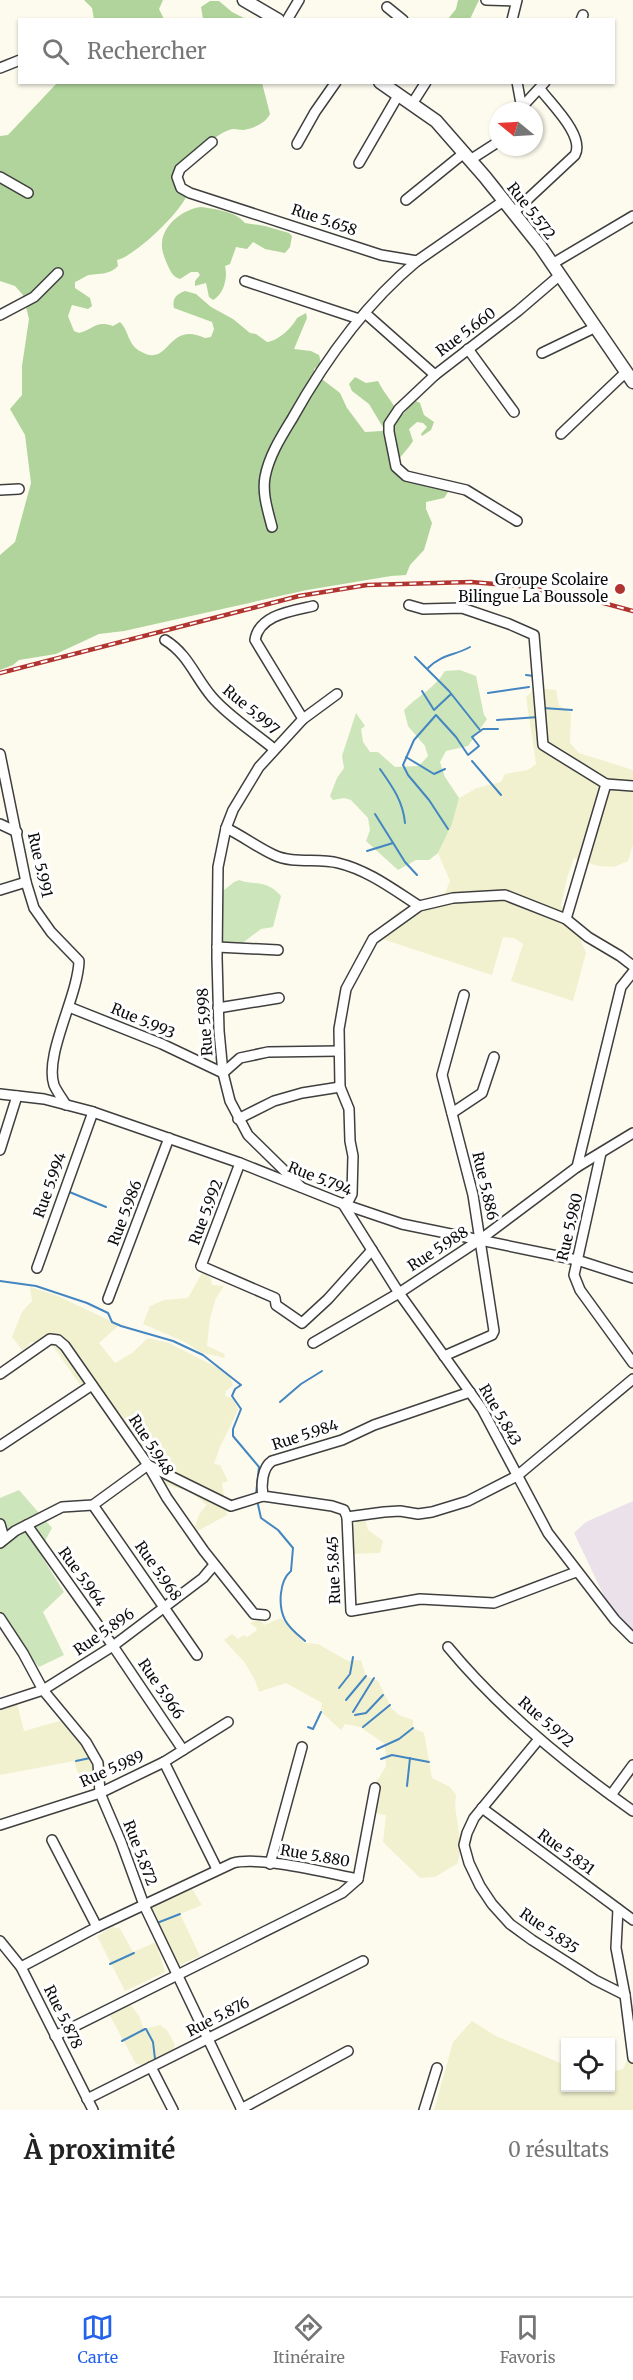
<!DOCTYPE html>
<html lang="fr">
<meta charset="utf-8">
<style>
:root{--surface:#fff;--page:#f2f2f2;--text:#222;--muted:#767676;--line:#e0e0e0;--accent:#2563eb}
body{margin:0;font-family:Merriweather,serif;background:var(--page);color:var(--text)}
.controls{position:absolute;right:18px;bottom:18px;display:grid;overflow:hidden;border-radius:0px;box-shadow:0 2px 4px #0004}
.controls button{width:54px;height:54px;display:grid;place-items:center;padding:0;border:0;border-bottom:2px solid var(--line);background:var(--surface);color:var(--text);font:30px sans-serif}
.compass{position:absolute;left:489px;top:102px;width:54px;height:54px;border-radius:50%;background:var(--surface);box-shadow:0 2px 4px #0004;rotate:288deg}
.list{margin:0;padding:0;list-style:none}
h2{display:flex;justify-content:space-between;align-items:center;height:78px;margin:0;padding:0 24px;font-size:26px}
h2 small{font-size:20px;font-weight:400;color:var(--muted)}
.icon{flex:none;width:33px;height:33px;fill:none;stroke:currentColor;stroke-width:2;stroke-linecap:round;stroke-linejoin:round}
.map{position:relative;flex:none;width:633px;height:2110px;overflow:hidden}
.search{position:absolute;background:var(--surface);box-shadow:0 2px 4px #0004;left:18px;right:18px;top:18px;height:66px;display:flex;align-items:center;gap:15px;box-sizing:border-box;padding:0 21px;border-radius:0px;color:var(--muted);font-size:22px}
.sheet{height:186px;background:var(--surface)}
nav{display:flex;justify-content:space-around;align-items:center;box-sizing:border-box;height:84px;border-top:2px solid var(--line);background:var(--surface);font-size:16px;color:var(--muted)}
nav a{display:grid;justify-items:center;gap:3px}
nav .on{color:var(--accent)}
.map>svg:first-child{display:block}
.industrial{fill:#eae1ea}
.farmland{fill:#f1f1cf}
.green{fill:#cde5ba}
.forest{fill:#b0d49b}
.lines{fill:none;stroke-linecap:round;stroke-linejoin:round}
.stream{stroke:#4386c1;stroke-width:2}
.minor-casing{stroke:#3f3f3f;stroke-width:12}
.tertiary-casing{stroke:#3f3f3f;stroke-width:15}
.minor{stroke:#fff;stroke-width:9}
.tertiary{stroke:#fff;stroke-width:12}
.rail-casing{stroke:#b03430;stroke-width:4.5}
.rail{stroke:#fff;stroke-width:2;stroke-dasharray:7;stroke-linecap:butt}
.poi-dot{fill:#b03430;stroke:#fff;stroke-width:2}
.labels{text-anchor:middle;stroke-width:6;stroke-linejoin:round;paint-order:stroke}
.street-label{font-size:15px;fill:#0c0c0c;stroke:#fff}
.poi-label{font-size:15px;fill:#0c0c0c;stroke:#fff;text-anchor:end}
</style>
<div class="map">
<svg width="633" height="2110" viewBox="0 0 633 2110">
<rect width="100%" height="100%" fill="#fdfbed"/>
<polygon class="industrial" points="633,1501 633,1633 606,1600 574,1533 586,1522"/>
<g class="farmland">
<polygon points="535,688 556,690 559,705 571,713 570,743 579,753 633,770 633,845 628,861 614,867 598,866 574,858 567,878 561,906 572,918 586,953 573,1001 511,981 523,944 514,938 503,937 492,975 373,936 399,911 445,893 450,881 438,853 452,824 459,798 477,788 501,782 505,774 528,770 536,764 526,697"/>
<polygon points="203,1271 211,1279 212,1285 224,1286 216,1298 210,1318 207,1346 225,1354 224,1358 200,1352 185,1342 143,1324 150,1306 164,1300 188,1298"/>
<polygon points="30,1287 58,1296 119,1325 99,1343 115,1363 132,1353 148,1338 169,1343 228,1373 233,1385 226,1391 225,1396 234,1399 238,1410 220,1447 214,1464 220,1465 228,1481 222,1483 227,1515 192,1534 200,1513 207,1505 190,1491 158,1483 147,1471 134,1448 96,1394 81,1386 51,1343 31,1342 23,1351 12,1337 22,1312 32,1301"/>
<polygon points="365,1519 368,1530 383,1541 380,1553 349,1554 354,1526 357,1520"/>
<polygon points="281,1618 305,1643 318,1644 348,1661 361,1660 366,1676 378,1681 392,1709 399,1715 413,1720 413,1728 424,1733 432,1778 450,1787 456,1795 455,1806 461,1846 458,1863 435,1877 420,1878 383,1842 386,1815 371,1812 374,1786 386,1766 385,1744 360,1727 345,1724 341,1730 321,1712 322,1703 286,1683 259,1692 255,1680 245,1663 224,1640 232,1634 238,1639 244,1635 247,1637 256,1631 257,1628 250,1623 260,1619 264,1625"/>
<polygon points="17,1703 24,1731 67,1719 85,1746 94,1771 79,1776 74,1761 0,1775 0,1706"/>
<polygon points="191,1887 202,1905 180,1914 200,1956 173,1968 151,1906"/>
<polygon points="114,1926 115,1929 119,1927 133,1952 156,1942 165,1972 125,1991 97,1936"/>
<polygon points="127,2004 131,2005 139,2016 144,2029 160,2025 167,2030 175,2045 173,2050 143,2065 136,2064 108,2012"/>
<polygon points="472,2021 496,2036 565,2065 566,2088 610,2088 611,2072 623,2069 628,2058 633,2059 633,2110 434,2110 453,2042"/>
</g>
<g class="green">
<path d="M460,670L476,676L484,715L487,719L468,746L446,751L440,762L445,777L459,798L452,824L438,853L429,860H416L398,870L366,841L370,830L368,818L351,800L344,798L333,800L330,796L337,778L344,768L342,756L356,713L365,726L361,729L363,742L370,752H378L395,767L419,766L428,756L425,746L408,726L404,710C419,695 434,689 445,671Z"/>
<path d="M239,880C255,886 266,879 281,896L273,927L261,929L241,944L226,946L222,942L223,891L234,882Z"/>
<polygon points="19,1490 52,1528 39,1552 64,1592 43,1612 64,1655 39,1667 0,1622 0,1498"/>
</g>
<g class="forest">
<polygon points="84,0 163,0 159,9 164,19 94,19 92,8"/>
<polygon points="458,0 479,0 470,19 448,19 456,9"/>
<polygon points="210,1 219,1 232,12 246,19 203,19 201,7"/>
<path d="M57,83H262L270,114C266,123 252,129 243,130C238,130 234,128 229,130C213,135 191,160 179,172L187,195C180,213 135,256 117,260L118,266C109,275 101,273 89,275C85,276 80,280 75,282V288L90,298L92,306L88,309L72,305L68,316L74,331L79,333C95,329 95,320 113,326L120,322C128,329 128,344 138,350C171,371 165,320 205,338L211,337L214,329L212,322L174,308C172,299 176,294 185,291L196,294L211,307L233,319L250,333L256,334L267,342C278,341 292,328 297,318L306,313L307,318L294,349L311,351L319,355L321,363L314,369V373L340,393L347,408L365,432L382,431L384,429L369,404L352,391L349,384L355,377L366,383L378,381C384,394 393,401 399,416C407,414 408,404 416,401L420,403L424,415L434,422L431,430L422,436L421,434L427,427L423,423L417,422L409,429L413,441C407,451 399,456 395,467L404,476L443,480L448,482L450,489L444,498L426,502V509L432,523L424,550L410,565L406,575L391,576L307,590L124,631L99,634L56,654L19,660L13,665L0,670V555L15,542L31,483L25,435L10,409L22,395V366L29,319L23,295L15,286L0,281V136L8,135Z"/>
<path d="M202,207C218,210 235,211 245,223L265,226L289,233L292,236L290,247L285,253L265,249L253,242L247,249L236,247L230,264L225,266C228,277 224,294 213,300L209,297L206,283L195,286V281L200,275L198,272H191L180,279C173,277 171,272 168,266C165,259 161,250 162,243C163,224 185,208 202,207Z"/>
</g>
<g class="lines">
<g class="stream">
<polyline points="415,657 449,691 480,730"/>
<path d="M428,668C442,654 454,656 470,647"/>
<polyline points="526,675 534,676"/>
<polyline points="422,691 434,710 451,694"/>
<polyline points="488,693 529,687"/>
<polyline points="543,708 572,710"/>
<polyline points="497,720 538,717"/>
<polyline points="406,757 434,774 445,769"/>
<polyline points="472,761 501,795"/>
<path d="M380,769C392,786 403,801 405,823"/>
<polyline points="375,814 405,862 417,875"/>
<polyline points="448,829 429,800 408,775 403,765 414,740 436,715 456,737 468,755 479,746 472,737 483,729 498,729"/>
<polyline points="367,851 393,843"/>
<polyline points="67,1191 106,1207"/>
<polyline points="0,1281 36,1286 87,1303 108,1313 112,1322 121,1326 173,1341 203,1355 241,1385 235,1389 232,1396 241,1409 233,1429 233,1436 259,1467 256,1494"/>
<polyline points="280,1402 301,1384 322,1371"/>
<path d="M257,1500L261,1518L278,1530L293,1548L291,1571C279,1581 278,1606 285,1620C289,1628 298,1635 305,1641"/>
<polyline points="339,1688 350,1674 353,1657"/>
<polyline points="346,1700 366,1676"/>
<polyline points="353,1712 374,1678"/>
<polyline points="355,1715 366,1713 383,1695"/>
<polyline points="308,1727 313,1729 321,1712"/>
<polyline points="363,1727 390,1705"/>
<polyline points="377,1749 399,1739 413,1728"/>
<polyline points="381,1759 392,1755 429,1762"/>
<polyline points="76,1761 90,1758"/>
<polyline points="407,1786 410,1758"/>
<polyline points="157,1923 180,1914"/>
<polyline points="110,1964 134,1953"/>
<polyline points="146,2029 153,2042 155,2059"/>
<polyline points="122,2041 145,2029"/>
</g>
<defs>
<g id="minor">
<polyline points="486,0 516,1"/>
<polyline points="387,7 403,20"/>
<polyline points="287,20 299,0"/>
<polyline points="512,20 517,0"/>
<polyline points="581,20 583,15"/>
<polyline points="0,68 20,60"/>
<polyline points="517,82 522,109"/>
<polyline points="412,104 426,82"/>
<polyline points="522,107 545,82"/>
<polyline points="212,142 180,169 177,177 181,188 190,193 381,255 417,261 505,200"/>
<polyline points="297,144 315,112 336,82"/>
<polyline points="470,160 498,142"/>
<polyline points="359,163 399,94"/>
<polyline points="0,177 28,193"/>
<polyline points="406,200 464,153"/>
<path d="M514,212L575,155C585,136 552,105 540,89"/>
<polyline points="552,264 633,216"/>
<polyline points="245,281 359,319"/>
<polyline points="365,313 435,375 518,311 560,275"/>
<polyline points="0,315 34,297 58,273"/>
<polyline points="468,349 514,412"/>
<polyline points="542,353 596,327"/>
<polyline points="435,375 399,409 389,424 389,432 396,467 406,476 466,490 517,521"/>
<polyline points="561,434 626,372"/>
<polyline points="0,490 19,489"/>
<path d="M272,527C268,511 262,494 265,477C269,456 281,437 292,419C325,360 365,304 417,261"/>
<polyline points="409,605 423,609 462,608 509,624 534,635 543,745 606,784"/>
<path d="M165,640C188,654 195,677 212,697C228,716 255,733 274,749"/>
<polyline points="303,719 337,694"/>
<path d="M0,754L26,882L34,908L51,932L79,961C78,996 44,1055 54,1085C57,1092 62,1098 66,1105"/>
<polyline points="0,824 17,832"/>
<path d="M226,828C243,836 258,848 274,855C293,864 318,858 338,863C368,870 394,890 419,906"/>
<polyline points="0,890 26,882"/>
<polyline points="566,919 606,784 633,786"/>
<polyline points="217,947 278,950"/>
<polyline points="633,966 620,956 588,937 566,919 505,895 453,898 419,906 373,939 346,989 339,1029 340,1087 349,1109 350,1141 353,1156 352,1194 349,1200 343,1204 399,1293 482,1409 548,1533 615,1620 633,1638"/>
<polyline points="69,1007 162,1044 223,1073 240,1058 268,1052 339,1051"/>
<polyline points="218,1008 279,998"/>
<polyline points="0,1094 44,1099 90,1111 240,1163 343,1204 402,1224 577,1260 633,1278"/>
<polyline points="452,1113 482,1093 494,1057"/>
<polyline points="238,1119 274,1101 302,1093 340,1087"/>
<polyline points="0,1150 17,1096"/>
<polyline points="601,1153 574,1275 580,1290 633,1363"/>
<polyline points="240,1163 201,1266 275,1298 276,1305 302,1323 328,1299 372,1250"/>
<polyline points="577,1167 621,987 633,972"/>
<path d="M301,1187L248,1135L230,1101L223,1073L219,1031L217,958L218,867L226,828L233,810L259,767L303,719L255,640C259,615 291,611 313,606"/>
<polyline points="37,1268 93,1112"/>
<polyline points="108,1299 169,1138"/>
<polyline points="313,1343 399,1293 481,1239 577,1167 633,1133"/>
<polyline points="444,1356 492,1335 494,1331 473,1195 442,1075 464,995"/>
<polyline points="0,1374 50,1339 58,1340 65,1346 148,1465 167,1498 204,1551 254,1614 265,1615"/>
<polyline points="0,1446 92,1385"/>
<polyline points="93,1505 197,1655"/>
<path d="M347,1517L344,1510L332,1506L263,1496C261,1485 262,1468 272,1461L342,1440L374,1425L470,1392"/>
<polyline points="0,1524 4,1538"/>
<polyline points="27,1525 113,1646 183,1750"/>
<polyline points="0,1543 15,1531 62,1507 93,1505 148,1465 231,1506 263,1496"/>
<polyline points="576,1572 494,1603 420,1599 351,1611 347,1517 384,1512 400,1511 418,1514 432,1512 468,1501 517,1476 633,1379"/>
<polyline points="0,1618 23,1653 43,1690 86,1742 98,1763 100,1793 121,1842 144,1905 242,2110"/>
<path d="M448,1647C500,1710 566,1764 633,1811"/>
<polyline points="0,1704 43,1690 113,1646 203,1578 214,1565"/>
<polyline points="539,1739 474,1818 467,1833 464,1845 469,1863 480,1886 492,1904 510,1924 532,1940 595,1980 625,1995 616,1948 618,1909"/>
<polyline points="164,1762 217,1869"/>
<polyline points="611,1795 633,1765"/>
<polyline points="482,1808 633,1920"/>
<polyline points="0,1825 100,1793 164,1762 228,1722"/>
<polyline points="52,1840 97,1927"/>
<polyline points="270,1864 302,1747"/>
<polyline points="358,1879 375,1788"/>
<polyline points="0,1941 21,1967 93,2110"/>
<path d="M21,1967L97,1927L233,1863C261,1856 327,1873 358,1879L342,1893L55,2036"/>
<polyline points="625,1995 633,2058"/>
<polyline points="151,2067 173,2110"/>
<polyline points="87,2099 363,1961"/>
<polyline points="241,2109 348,2051"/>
<polyline points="424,2110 437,2068"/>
</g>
<g id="tertiary">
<polyline points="244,0 278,20"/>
<polyline points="380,82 436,121 485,177 540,246 633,382"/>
</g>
</defs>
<use href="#minor" class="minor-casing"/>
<use href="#tertiary" class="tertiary-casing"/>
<use href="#minor" class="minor"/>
<use href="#tertiary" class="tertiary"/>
<defs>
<polyline id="rail" points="0,673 299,596 367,585 471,582 519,586 589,599 633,611"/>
</defs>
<use href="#rail" class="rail-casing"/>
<use href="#rail" class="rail"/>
</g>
<circle class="poi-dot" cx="620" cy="589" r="6"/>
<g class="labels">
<g class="street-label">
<text transform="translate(531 211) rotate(52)" y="5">Rue 5.572</text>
<text transform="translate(324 220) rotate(19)" y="5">Rue 5.658</text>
<text transform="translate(466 332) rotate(-37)" y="5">Rue 5.660</text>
<text transform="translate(251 710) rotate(40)" y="5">Rue 5.997</text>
<text transform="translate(40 865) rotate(77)" y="5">Rue 5.991</text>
<text transform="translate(143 1021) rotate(23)" y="5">Rue 5.993</text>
<text transform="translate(205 1022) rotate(-94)" y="5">Rue 5.998</text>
<text transform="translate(320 1179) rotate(22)" y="5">Rue 5.794</text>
<text transform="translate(50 1185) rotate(-70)" y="5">Rue 5.994</text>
<text transform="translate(485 1186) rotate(77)" y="5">Rue 5.886</text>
<text transform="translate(206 1212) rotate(-69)" y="5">Rue 5.992</text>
<text transform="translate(125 1213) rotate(-69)" y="5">Rue 5.986</text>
<text transform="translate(570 1227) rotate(-77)" y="5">Rue 5.980</text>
<text transform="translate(438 1249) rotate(-33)" y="5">Rue 5.988</text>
<text transform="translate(500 1415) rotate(60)" y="5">Rue 5.843</text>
<text transform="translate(305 1435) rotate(-18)" y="5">Rue 5.984</text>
<text transform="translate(151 1445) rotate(57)" y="5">Rue 5.948</text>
<text transform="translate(334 1570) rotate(-92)" y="5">Rue 5.845</text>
<text transform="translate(158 1571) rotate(55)" y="5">Rue 5.968</text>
<text transform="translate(82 1577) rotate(54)" y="5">Rue 5.964</text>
<text transform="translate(104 1632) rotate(-35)" y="5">Rue 5.896</text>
<text transform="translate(161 1689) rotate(56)" y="5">Rue 5.966</text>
<text transform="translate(546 1722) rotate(41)" y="5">Rue 5.972</text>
<text transform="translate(112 1769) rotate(-24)" y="5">Rue 5.989</text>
<text transform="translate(566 1852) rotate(36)" y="5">Rue 5.831</text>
<text transform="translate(140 1853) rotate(69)" y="5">Rue 5.872</text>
<text transform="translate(315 1856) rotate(10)" y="5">Rue 5.880</text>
<text transform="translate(549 1931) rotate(35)" y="5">Rue 5.835</text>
<text transform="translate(63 2017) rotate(64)" y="5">Rue 5.878</text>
<text transform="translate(218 2017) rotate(-27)" y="5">Rue 5.876</text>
</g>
<g class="poi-label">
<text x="608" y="585">Groupe Scolaire<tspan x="608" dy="17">Bilingue La Boussole</tspan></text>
</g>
</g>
</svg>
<div class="controls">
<button><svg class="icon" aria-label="locate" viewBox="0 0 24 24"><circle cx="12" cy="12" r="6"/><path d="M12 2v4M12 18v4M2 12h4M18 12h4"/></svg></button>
</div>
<svg class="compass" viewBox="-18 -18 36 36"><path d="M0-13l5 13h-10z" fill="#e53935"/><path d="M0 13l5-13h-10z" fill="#767676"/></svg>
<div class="search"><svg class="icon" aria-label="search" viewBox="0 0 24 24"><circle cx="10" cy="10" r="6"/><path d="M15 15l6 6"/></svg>Rechercher</div>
</div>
<section class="sheet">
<h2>À proximité<small>0 résultats</small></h2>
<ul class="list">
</ul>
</section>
<nav>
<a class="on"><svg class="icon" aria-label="map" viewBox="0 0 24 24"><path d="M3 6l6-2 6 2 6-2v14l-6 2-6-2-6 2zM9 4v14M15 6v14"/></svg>Carte</a>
<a><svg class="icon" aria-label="directions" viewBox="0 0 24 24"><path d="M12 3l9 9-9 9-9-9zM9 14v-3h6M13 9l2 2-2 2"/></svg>Itinéraire</a>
<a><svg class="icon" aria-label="saved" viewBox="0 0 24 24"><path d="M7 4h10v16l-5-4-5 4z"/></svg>Favoris</a>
</nav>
